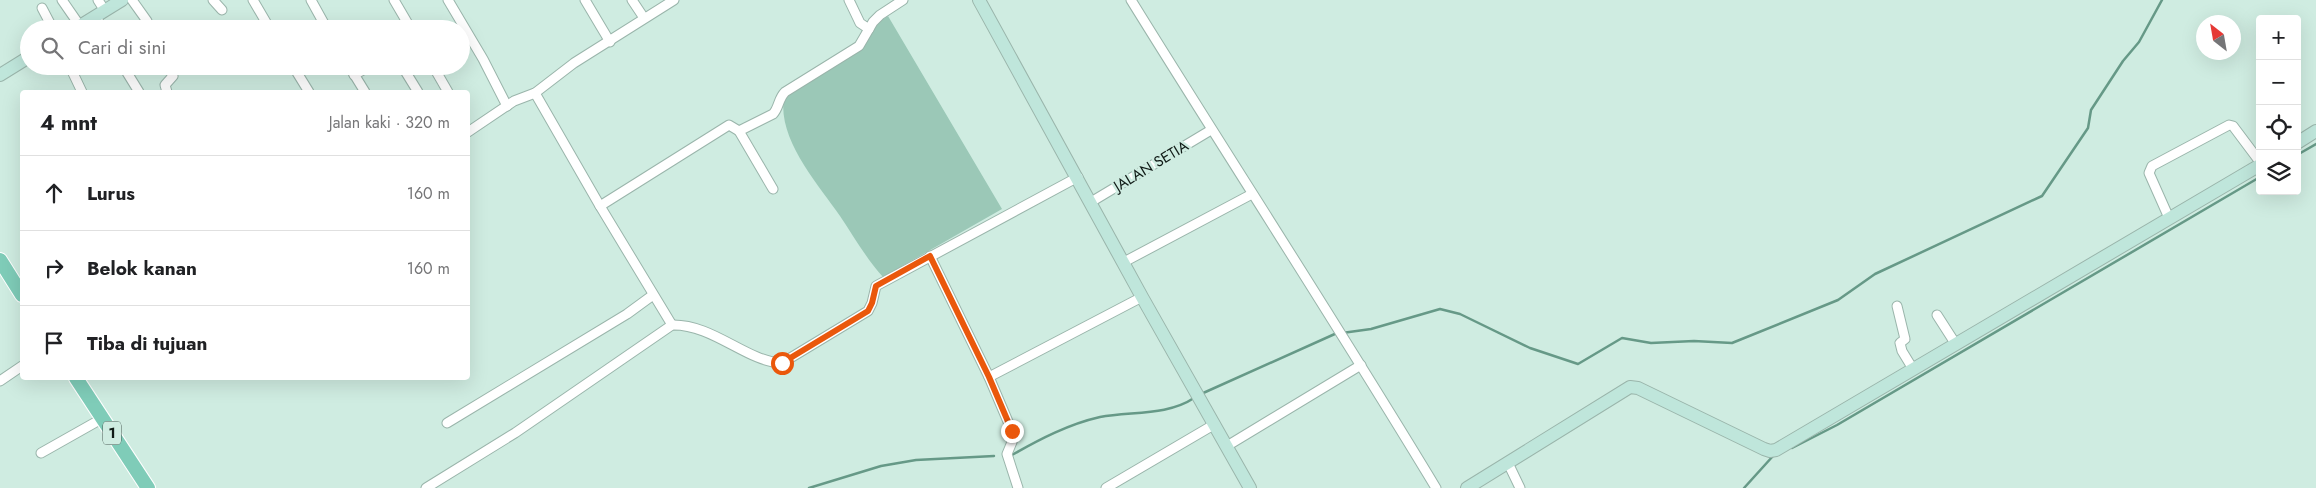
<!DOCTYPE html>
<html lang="id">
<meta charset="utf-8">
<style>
:root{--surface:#fff;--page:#f6f6f6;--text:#202124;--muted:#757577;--line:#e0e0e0}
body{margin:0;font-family:Jost,sans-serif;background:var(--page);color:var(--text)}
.controls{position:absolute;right:15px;top:15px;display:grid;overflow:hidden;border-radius:5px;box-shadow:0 5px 20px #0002}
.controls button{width:45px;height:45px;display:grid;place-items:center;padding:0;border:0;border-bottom:1px solid var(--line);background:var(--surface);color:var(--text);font:25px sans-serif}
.compass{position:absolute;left:2196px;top:15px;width:45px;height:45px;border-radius:50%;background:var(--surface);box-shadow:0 5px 20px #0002;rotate:329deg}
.stop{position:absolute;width:15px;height:15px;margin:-11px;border:4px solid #ea580c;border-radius:50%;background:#fff}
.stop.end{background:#ea580c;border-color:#fff;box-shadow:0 1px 5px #0008}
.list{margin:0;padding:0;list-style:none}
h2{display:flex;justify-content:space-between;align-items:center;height:65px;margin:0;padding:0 20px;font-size:21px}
h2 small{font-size:16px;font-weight:400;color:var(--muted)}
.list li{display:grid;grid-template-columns:32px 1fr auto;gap:15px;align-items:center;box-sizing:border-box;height:75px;padding:0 20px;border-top:1px solid var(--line)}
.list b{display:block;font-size:19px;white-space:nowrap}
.list em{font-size:16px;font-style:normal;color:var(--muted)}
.icon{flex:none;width:28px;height:28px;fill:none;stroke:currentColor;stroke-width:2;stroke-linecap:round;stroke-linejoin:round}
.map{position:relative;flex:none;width:2316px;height:488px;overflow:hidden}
.search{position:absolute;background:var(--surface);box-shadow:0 5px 20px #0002;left:20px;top:20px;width:450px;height:55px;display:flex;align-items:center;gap:12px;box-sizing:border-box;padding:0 18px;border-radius:28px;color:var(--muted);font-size:19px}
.panel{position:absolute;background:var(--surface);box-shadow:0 5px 20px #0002;left:20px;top:90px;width:450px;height:290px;border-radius:5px}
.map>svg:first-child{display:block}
.green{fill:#9bc8b7}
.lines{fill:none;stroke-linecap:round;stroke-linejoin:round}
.stream{stroke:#669987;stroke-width:2.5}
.street-casing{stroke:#9ab5ab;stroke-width:11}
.secondary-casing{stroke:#9ab5ab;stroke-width:14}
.primary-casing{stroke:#fff;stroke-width:16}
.street{stroke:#fff;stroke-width:9}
.secondary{stroke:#bfe6db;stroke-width:12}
.primary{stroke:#7fccb8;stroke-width:14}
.route{stroke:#ea580c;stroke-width:6}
.labels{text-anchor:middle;stroke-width:5;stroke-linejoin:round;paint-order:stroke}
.shield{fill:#cfece1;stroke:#495953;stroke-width:1}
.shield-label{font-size:14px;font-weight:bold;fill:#101a16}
.street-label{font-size:15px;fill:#101a16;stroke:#cfece1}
</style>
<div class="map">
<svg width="2316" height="488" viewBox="0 0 2316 488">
<rect width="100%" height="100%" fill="#cfece1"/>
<path class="green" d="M888,16L1002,209L883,277C866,258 854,237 840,216C818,184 777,139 784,97L864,44L877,23Z"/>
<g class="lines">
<g class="stream">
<polyline points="2297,155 2316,144"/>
<polyline points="1342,333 1371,329 1440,309 1460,314 1530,348 1578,364 1622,338 1651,343 1694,341 1732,343 1838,300 1875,274 2042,196 2088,128 2091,110 2123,61 2139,42 2162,0"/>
<polyline points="1201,394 1337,333"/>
<polyline points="1792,448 1837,425 2260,177"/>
<path d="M1012,455C1040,439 1069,424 1100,417C1131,411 1167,416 1194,398"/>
<polyline points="809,488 881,466 916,460 994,456"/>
<polyline points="1744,488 1773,456"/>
</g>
<defs>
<g id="street">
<polyline points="62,0 80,26"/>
<polyline points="98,0 105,11"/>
<polyline points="132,0 147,21 145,29"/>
<polyline points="213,0 222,10"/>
<polyline points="253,0 270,29"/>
<polyline points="311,0 327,29"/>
<polyline points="394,0 411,29"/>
<polyline points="448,0 483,59 507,106"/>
<polyline points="585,0 610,42"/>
<polyline points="632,0 644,18"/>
<polyline points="849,0 860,23 869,29"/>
<path d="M1131,0C1232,163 1337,324 1436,488"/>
<polyline points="42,8 53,29"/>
<polyline points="96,16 102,29"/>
<polyline points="73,66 72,71 82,92"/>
<polyline points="123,66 139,92"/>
<polyline points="167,66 173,76 165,85 167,92"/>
<polyline points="293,66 309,92"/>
<polyline points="349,66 365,92"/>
<polyline points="402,66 418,92"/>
<polyline points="433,66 448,92"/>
<polyline points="354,75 370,66"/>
<polyline points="535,93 600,206"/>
<path d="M739,131L773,114C779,108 778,99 785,92L859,46L873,22L880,15L903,0"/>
<polyline points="468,132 514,101 535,93 574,63 674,0"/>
<polyline points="1091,202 1211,130"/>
<polyline points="2169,218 2149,173 2152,166 2229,125 2233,126 2260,162"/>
<polyline points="930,256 989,377 1012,431 1012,442 1007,454 1018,488"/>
<polyline points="1124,262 1252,194"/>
<polyline points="1897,306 1905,339 1900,343 1902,351 1913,369"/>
<polyline points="1937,315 1955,343"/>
<polyline points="672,325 600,206 729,125 739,131 773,189"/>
<polyline points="989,377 1142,297"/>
<polyline points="0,381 22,366"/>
<polyline points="447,423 627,314 653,295"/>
<polyline points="1227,446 1361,365"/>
<polyline points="41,453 103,418"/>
<polyline points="1508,463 1520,488"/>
<path d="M426,488L515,433L672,325C713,324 747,362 782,363L868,311L872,303L876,286L1078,177"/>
<polyline points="1106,488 1215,424"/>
</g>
<g id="secondary">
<polyline points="979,0 1142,297 1250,488"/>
<polyline points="75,29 122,0"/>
<polyline points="0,75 29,57"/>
<polyline points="2297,143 2316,131"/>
<polyline points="1467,488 1630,387 1638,388 1764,449 1770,451 1776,450 2260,165"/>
</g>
<g id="primary">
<polyline points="0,260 22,295"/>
<polyline points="76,378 148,488"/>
</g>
</defs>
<use href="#street" class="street-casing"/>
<use href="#secondary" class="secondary-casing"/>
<use href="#primary" class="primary-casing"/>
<use href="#street" class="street"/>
<use href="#secondary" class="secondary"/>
<use href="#primary" class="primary"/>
</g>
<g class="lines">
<polyline class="route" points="782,363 868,311 872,303 876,286 930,256 989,377 1012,431"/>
</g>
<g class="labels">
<rect class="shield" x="103" y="421.5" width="18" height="23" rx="4"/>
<g class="shield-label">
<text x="112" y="438">1</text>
</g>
<g class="street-label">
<text transform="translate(1151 166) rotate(-31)" y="5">JALAN SETIA</text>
</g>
</g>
</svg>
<div class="controls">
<button>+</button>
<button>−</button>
<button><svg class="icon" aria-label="locate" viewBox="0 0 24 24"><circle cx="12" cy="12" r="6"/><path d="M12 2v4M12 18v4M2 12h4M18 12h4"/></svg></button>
<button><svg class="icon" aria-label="layers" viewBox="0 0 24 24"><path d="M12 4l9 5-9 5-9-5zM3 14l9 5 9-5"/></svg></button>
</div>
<svg class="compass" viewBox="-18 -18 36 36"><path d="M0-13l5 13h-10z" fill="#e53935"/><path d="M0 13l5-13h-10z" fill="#757577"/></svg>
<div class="stop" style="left:782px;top:363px"></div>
<div class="stop end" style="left:1012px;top:431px"></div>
<div class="search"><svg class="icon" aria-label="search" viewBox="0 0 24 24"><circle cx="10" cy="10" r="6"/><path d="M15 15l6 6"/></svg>Cari di sini</div>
<section class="panel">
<h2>4 mnt<small>Jalan kaki · 320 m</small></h2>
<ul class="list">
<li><svg class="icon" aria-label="ahead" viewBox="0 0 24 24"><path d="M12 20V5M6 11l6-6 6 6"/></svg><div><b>Lurus</b></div><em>160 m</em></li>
<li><svg class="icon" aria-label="right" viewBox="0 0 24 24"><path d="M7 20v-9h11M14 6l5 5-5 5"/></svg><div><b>Belok kanan</b></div><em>160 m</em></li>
<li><svg class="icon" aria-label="arrive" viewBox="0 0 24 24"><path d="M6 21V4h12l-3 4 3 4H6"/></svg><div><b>Tiba di tujuan</b></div></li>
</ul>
</section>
</div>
